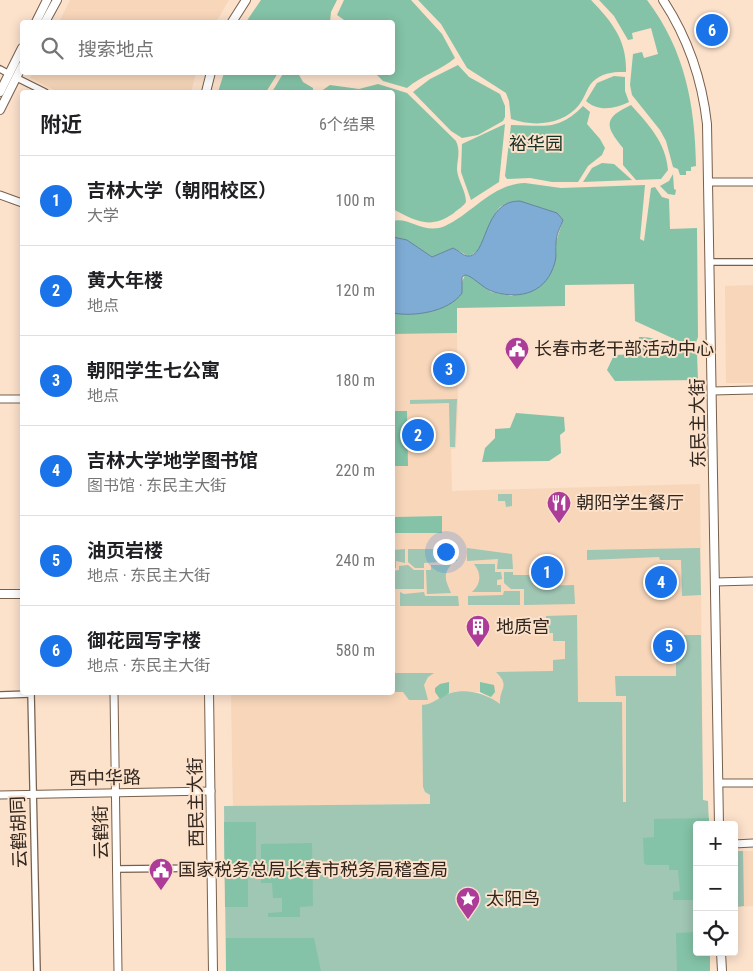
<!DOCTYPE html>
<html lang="zh">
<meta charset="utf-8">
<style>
:root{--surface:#fff;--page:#f2f2f2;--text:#202124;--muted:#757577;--line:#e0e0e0;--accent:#1a73e8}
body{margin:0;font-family:"Roboto Condensed","Noto Sans SC",sans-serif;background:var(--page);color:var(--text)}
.controls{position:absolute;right:15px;bottom:15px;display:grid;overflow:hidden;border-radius:5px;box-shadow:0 2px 12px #0003}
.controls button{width:45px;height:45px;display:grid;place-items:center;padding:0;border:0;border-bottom:1px solid var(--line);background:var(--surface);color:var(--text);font:25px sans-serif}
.you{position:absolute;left:445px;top:551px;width:18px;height:18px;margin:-12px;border:4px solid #fff;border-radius:50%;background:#1a73e8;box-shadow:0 0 0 8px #1a73e833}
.badge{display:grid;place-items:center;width:32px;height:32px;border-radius:50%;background:var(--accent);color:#fff;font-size:16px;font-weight:700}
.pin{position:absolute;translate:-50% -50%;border:2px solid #fff;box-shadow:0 1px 5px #0006}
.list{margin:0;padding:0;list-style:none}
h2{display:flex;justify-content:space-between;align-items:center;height:65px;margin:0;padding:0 20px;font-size:21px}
h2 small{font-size:16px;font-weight:400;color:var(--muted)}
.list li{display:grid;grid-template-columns:32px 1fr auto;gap:15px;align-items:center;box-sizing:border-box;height:90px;padding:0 20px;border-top:1px solid var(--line)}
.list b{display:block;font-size:19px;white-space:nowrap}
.list p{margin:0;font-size:16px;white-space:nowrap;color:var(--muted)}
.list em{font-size:16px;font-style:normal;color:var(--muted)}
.icon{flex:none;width:28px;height:28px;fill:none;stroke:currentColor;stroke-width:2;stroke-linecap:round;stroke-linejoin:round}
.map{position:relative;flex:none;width:753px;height:971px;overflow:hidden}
.search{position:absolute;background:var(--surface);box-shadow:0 2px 12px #0003;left:20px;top:20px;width:375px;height:55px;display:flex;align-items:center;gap:12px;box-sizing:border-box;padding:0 18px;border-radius:5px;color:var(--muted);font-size:19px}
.panel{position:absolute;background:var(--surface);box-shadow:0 2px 12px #0003;left:20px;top:90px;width:375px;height:605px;border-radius:5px}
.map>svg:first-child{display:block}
.built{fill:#f7d6ba}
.green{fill:#a0c6b4}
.forest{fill:#84c3a7}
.water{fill:#7eacd5;stroke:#67849e}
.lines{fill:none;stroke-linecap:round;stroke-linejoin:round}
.minor-casing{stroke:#77604c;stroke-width:8}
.tertiary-casing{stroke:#77604c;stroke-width:9}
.secondary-casing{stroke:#77604c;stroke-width:10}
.minor{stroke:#fff;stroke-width:5.5}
.tertiary{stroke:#fff;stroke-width:7}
.secondary{stroke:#fff;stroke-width:8}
.labels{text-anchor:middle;stroke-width:4;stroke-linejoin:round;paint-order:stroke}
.park-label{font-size:18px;fill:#133125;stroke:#fce1cb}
.poi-label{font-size:18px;fill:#30261e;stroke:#fce1cb;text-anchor:start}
.street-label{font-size:18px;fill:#30261e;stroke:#fce1cb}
</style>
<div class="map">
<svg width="753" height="971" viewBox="0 0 753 971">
<rect width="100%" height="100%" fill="#fce1cb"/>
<g class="built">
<polygon points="70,0 229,0 216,22 59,22"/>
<polygon points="33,73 33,72 196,73 191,92 58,92 30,78"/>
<polygon points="753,285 753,383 726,383 725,286"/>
<polygon points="457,333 458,403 456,448 451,449 452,491 700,484 703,801 502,803 500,704 480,692 449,693 423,787 425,792 431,795 431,804 233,806 231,693 392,692 393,334"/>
<polygon points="738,851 753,851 753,906 736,907 734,854"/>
</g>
<g class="green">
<polygon points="457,399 455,447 450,447 449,403 410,404 410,400"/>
<polygon points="498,494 512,494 512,506 506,507 505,501 498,501"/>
<polygon points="467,548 512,554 513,569 497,569 498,559 467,561"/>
<polygon points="700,548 701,595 682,596 681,560 660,560 659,557 587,560 587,550"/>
<polygon points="405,549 405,563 396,561 396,568 393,568 393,550"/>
<polygon points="408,549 457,549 457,561 424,563 424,568 415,568 408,562"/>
<path d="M474,564H495V572H501L502,579L497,580V585H501V592H472C481,584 482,574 474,564Z"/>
<polygon points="408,565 414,570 424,570 424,589 393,589 393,571 399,570 399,566"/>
<path d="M431,565H451C441,576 448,584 451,593L427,594L426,570H431Z"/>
<polygon points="504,572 513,572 513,575 535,575 536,586 574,585 575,604 524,605 524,589 511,589 504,583"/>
<polygon points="504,591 520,591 520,605 468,605 468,596 503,595"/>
<polygon points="400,592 404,594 424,592 425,596 458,596 459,606 400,606"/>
<path d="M577,615L578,702H622L623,802H626V696H616L615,676H676V658H680V635H701L703,800L708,801L709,825H697V952H710V971H226L224,806L430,804V795L425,792L423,787L422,705C433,705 441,695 451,693C467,688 487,694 500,704C499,687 511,687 496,672L553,671V660L565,659V641H553V633H546V616Z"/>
<polygon points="393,673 434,673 428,677 424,685 428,700 409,700 403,692 393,692"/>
<polygon points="738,851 743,851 744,906 736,907 734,854"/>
</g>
<g class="forest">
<polygon points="261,0 337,0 331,12 330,22 246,22"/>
<path d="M344,0H411L442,34L455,58C440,71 422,75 407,88L383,81L375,73L392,72V22H347L337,15Z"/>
<path d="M418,0H591C612,22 627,40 626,72C616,72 605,72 596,79C587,85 586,96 579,105C563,125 534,127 511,119L509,101L506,93L467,68L441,24Z"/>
<path d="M599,0H647C685,50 695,105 696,166L691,167V171H686V175H680L678,169L673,167L666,141L660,130L632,95L630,85L633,54L642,52L644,58L658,54L651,28L632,33L633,39L628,40L614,16Z"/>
<polygon points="458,65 469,77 500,94 505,106 505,117 503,121 478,135 462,138 451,131 413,92 430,79"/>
<polygon points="284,72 298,73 303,82 313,88 313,92 272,92"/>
<polygon points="224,73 224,72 278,73 266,92 218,92"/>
<path d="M614,76L625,77V91L629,102C615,109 598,112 586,101L597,83Z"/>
<path d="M378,84L407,93L456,141C461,152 457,159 457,170C458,181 466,191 466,202C463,207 458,209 454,213C430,230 416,221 393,209L392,92H320L330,85L359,89Z"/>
<path d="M631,105C649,125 666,143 668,170L661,179L636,180L623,165V148C605,126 603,118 631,105Z"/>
<path d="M583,106L590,112L587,124L600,139L605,148L602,155L588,166L578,182H552L530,178L507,179L505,176L511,125C542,125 558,132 583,106Z"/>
<polygon points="505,124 499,182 471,200 461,172 462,144"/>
<polygon points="602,163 614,164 632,180 583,182 592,168"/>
<polygon points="673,174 674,189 676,190 675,195 668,194 660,186 669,181"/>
<path d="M525,183L561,188L645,185L640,239L644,241L651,188L655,187L662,197L669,199L670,229L697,228L698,337L695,345L683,343L635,321L634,284L565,285V306L457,308V333L393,334V313L399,314L462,282L465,275L471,276L491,292L512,296L556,256V242L563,220C556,209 510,196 499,208C487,221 487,252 468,256L453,248L432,257L407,240L393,237L392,221C410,216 423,235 445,226C473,213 492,184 525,183Z"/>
<path d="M639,337C659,336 677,351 697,353L698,380L615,381L607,370L614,355L639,354Z"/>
<polygon points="407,411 408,466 394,466 393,411"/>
<polygon points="516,413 564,417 565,431 560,435 561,453 549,461 482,462 485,448 495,438 495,429 510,428"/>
<polygon points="442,516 442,533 395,533 395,517"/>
<polygon points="449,682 449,693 440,699 435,692 435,688 440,684"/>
<polygon points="480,682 494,685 495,692 491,697 480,692"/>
<polygon points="709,818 709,825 697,825 697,900 673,900 673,892 680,891 678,870 669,870 669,865 647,865 644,863 643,838 654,837 654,819"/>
<polygon points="224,822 256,822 256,877 248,877 248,907 225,907"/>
<polygon points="312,843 313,906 300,907 300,917 268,917 268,913 282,912 282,898 273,898 272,883 261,883 261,844"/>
<polygon points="697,932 697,952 710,952 710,971 677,971 676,933"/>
<polygon points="226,938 314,938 321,971 226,971"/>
</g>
<path class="water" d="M520,201L557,213L563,220C560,228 556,235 556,243C555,249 557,256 555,262C547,292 522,300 494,292C483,289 472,275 465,275L462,277V293C449,312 413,317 393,313V237L407,240L432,257L453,248C458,250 462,255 467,256C488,259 482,200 520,201Z"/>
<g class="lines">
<defs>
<g id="minor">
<polyline points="0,69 9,74"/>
<polyline points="17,78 45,92"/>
<polyline points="710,262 753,262"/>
<polyline points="31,692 37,971"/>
<polyline points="0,695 31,694"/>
<polyline points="116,869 212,868"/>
</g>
<g id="tertiary">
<polyline points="709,182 753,182"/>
<polyline points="0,195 22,203"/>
<polyline points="712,391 753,390"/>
<polyline points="0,399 22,399"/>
<polyline points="715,582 753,581"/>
<polyline points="114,692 118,971"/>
<polyline points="719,783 753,783"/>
<polyline points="0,795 211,791"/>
<polyline points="734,844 753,843"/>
</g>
<g id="secondary">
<path d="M663,0C688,38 702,79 707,124L719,825"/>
<polyline points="36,22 47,0"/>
<polyline points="45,22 57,0"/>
<polyline points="232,22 246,0"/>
<polyline points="0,92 22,48"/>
<polyline points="206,92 211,72"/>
<polyline points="0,110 22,66"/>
<polyline points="0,594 22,594"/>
<polyline points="209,692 213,971"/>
<polyline points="721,952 722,971"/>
</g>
</defs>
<use href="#minor" class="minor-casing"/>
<use href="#tertiary" class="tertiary-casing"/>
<use href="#secondary" class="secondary-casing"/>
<use href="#minor" class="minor"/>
<use href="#tertiary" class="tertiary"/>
<use href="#secondary" class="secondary"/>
</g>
<defs>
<symbol id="civic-pin" viewBox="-11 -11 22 30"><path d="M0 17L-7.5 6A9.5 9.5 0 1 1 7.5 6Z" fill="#ac3c98" stroke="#fce1cb"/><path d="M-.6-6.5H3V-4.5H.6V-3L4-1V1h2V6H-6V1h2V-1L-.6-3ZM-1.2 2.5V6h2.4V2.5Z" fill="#fff"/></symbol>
<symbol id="restaurant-pin" viewBox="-11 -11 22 30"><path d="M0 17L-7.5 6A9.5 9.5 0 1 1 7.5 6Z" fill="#ac3c98" stroke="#fce1cb"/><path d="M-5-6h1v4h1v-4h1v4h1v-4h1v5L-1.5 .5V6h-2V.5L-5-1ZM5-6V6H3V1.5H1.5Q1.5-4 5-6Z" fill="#fff"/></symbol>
<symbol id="building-pin" viewBox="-11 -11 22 30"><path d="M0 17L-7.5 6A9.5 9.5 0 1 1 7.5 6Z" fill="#ac3c98" stroke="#fce1cb"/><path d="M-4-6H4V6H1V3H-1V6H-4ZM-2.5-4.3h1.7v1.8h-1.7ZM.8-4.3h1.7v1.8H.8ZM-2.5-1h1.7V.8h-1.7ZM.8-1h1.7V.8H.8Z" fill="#fff"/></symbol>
<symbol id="sight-pin" viewBox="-11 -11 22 30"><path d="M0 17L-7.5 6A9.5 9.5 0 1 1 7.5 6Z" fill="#ac3c98" stroke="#fce1cb"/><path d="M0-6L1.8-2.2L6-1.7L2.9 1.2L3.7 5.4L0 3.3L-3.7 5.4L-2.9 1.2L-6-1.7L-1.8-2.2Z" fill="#fff"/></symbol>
</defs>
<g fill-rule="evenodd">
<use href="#civic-pin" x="503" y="335" width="28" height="38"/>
<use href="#restaurant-pin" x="545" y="489" width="28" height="38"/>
<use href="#building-pin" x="464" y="613" width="28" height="38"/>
<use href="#civic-pin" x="147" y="856" width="28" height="38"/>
<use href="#sight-pin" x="454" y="885" width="28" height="38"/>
</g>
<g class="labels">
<g class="park-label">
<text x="536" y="150">裕华园</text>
</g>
<g class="poi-label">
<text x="534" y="355">长春市老干部活动中心</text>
<text x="576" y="509">朝阳学生餐厅</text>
<text x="496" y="633">地质宫</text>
<text x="178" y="876">国家税务总局长春市税务局稽查局</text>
<text x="486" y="905">太阳鸟</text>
</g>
<g class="street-label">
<text transform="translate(698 423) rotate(-91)" y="6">东民主大街</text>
<text transform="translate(105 778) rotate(-1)" y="6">西中华路</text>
<text transform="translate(196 802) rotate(-91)" y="6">西民主大街</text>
<text transform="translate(19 832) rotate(-92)" y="6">云鹤胡同</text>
<text transform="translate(101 832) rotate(-91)" y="6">云鹤街</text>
</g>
</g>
</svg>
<div class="controls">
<button>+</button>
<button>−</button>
<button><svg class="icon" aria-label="locate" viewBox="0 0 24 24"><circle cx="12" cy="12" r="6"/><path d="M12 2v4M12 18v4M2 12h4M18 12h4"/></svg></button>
</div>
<div class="you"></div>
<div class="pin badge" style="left:547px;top:572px">1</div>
<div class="pin badge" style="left:418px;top:435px">2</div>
<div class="pin badge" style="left:449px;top:369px">3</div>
<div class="pin badge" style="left:661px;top:582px">4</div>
<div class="pin badge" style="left:669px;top:646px">5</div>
<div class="pin badge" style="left:712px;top:30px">6</div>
<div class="search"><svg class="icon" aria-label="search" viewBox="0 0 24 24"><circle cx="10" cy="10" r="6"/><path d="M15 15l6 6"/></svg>搜索地点</div>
<section class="panel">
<h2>附近<small>6个结果</small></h2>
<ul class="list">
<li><span class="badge">1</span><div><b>吉林大学（朝阳校区）</b><p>大学</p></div><em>100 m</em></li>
<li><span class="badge">2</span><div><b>黄大年楼</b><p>地点</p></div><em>120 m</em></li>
<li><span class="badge">3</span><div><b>朝阳学生七公寓</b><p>地点</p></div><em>180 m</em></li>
<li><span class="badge">4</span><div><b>吉林大学地学图书馆</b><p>图书馆 · 东民主大街</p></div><em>220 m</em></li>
<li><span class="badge">5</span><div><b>油页岩楼</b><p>地点 · 东民主大街</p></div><em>240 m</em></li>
<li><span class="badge">6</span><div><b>御花园写字楼</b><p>地点 · 东民主大街</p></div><em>580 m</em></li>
</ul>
</section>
</div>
